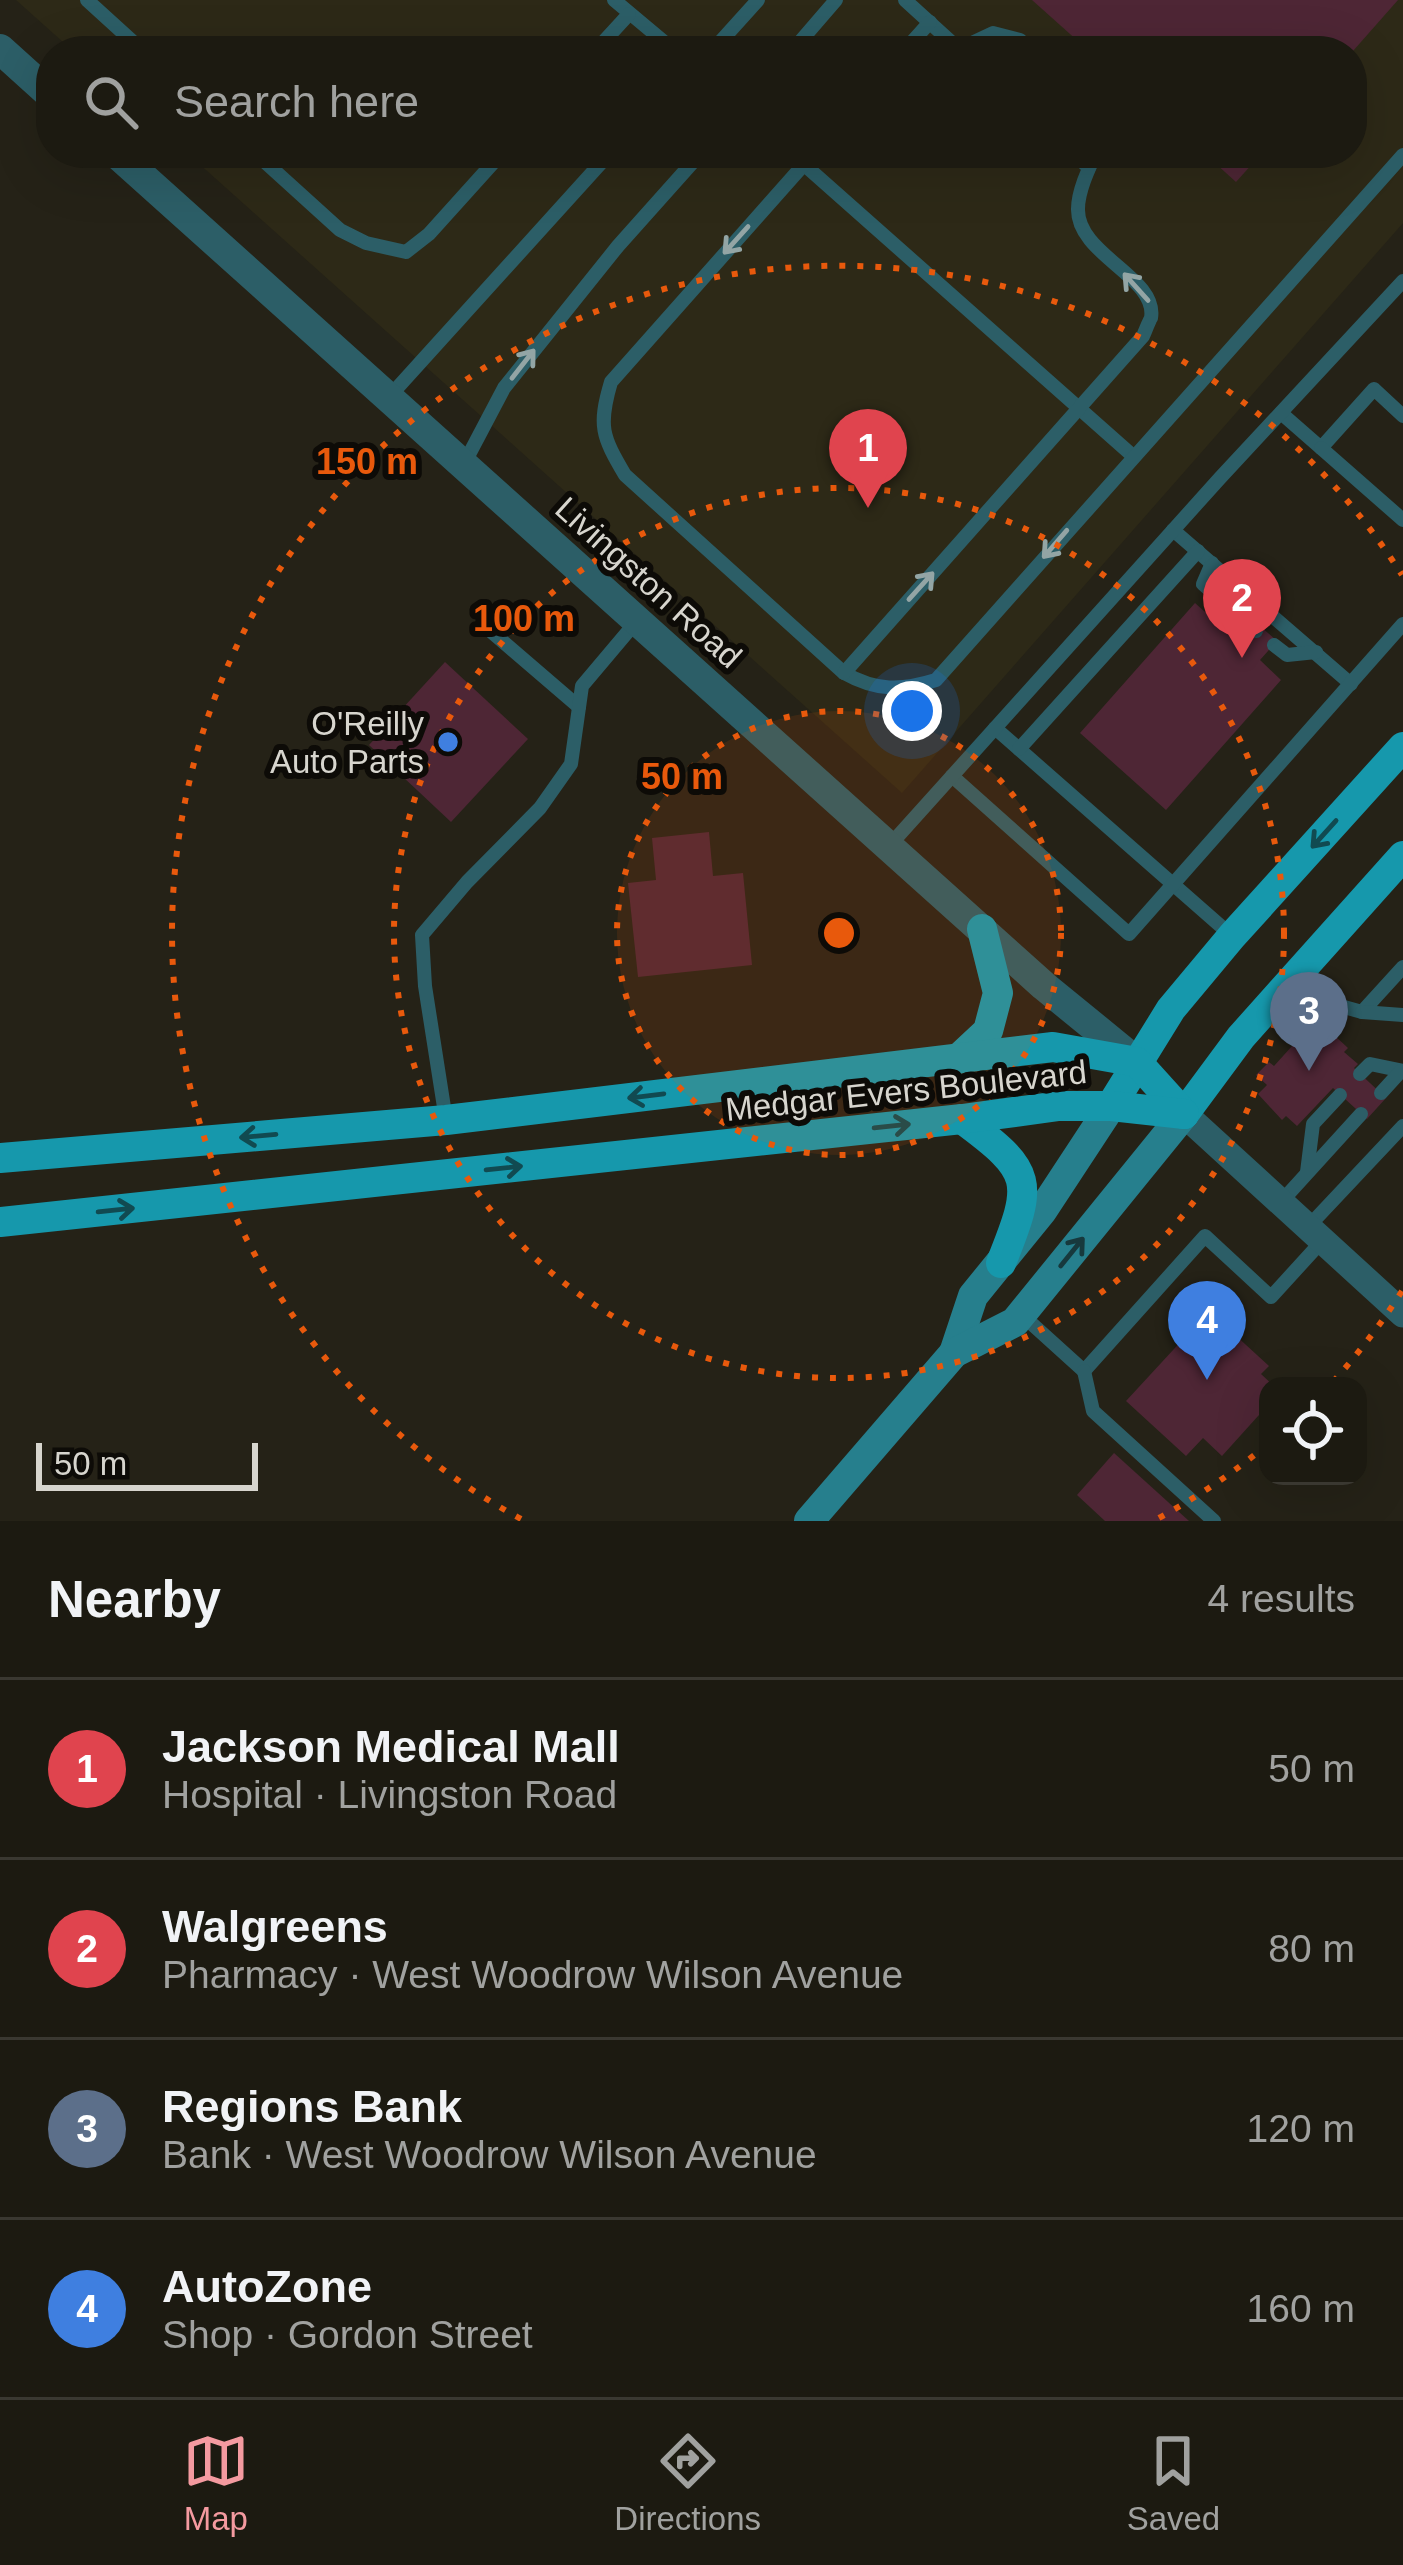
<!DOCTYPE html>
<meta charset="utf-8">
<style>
:root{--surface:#1c1a11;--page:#29271f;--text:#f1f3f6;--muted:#a0a19f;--line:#3a3831;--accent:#f49aa0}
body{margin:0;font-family:Arial,sans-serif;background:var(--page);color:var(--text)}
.controls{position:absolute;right:36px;bottom:36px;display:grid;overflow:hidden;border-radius:24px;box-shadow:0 12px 48px #0002}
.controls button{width:108px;height:108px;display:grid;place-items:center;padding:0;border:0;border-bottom:3px solid var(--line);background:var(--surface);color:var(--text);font:60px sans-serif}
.scale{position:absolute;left:36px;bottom:30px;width:222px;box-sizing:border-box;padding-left:12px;border:6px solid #d7d5ce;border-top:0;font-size:33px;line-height:42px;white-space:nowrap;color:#d7d5ce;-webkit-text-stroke:9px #0d0b07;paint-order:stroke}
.you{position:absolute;left:912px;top:711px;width:42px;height:42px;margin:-30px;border:9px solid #fff;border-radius:50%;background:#1a73e8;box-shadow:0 0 0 18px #1a73e833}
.badge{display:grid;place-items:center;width:78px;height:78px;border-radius:50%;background:var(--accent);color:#fff;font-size:39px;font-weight:700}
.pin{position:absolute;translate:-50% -99px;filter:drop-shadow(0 3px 6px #0008)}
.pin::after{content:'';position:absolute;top:63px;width:42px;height:36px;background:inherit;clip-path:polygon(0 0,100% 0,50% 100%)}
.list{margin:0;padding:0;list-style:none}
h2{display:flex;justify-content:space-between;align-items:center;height:156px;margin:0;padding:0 48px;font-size:51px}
h2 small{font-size:39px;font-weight:400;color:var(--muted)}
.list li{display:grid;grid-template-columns:78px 1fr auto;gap:36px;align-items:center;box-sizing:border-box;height:180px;padding:0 48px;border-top:3px solid var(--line)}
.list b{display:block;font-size:45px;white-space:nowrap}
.list p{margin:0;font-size:39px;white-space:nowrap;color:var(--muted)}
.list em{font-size:39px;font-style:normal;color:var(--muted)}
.icon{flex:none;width:66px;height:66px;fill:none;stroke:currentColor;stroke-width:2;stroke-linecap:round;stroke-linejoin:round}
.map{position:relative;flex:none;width:1403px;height:1521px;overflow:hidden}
.search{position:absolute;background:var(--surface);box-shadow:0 12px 48px #0002;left:36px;right:36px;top:36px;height:132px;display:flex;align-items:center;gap:30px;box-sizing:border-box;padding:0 42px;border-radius:48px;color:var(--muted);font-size:45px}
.sheet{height:876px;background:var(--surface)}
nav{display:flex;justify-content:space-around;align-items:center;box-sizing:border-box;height:168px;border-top:3px solid var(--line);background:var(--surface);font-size:33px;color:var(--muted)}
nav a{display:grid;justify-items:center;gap:6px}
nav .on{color:var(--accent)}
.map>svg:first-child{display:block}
.built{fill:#2d2917}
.building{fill:#4e2635}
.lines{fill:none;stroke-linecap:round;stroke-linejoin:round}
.service{stroke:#2c5e67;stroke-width:14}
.minor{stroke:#2c5e67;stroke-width:27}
.tertiary{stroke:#2c5e67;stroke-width:30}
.secondary{stroke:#267f8d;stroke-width:30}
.primary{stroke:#1698ac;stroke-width:30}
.oneway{stroke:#93a5a5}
.oneway2{stroke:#114a51}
.oneway3{stroke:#17393d}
.ring{fill:none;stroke:#e8590c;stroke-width:6;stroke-dasharray:6 12}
.shop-dot{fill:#3f7fe0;stroke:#0d0b07;stroke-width:4.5}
.labels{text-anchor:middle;stroke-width:12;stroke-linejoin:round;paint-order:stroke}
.street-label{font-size:33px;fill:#d7d5ce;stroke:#0d0b07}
.poi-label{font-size:33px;fill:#d7d5ce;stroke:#0d0b07;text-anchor:end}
.centre{fill:#e8590c;stroke:#0d0b07;stroke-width:6}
.ring-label{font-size:36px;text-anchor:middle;font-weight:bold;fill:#e8590c;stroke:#0d0b07;stroke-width:12;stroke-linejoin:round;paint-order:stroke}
</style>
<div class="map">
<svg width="1403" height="1521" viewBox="0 0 1403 1521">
<rect width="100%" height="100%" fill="#252217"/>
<polygon class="built" points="16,0 1403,0 1403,223 902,793 187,153 1352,153 1352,51 73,51"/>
<g class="building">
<polygon points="1032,0 1398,0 1353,51 1089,51"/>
<polygon points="1204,153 1262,153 1236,182"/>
<polygon points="1195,603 1242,645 1260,626 1277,641 1260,660 1281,680 1166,810 1080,733"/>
<polygon points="445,662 528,739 451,822 369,745"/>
<polygon points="709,832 713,876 743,873 752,965 638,977 628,883 656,880 652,838"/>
<polygon points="1309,1020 1330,1039 1334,1035 1348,1048 1344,1052 1358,1064 1354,1068 1386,1098 1367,1119 1333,1088 1297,1126 1286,1116 1282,1120 1258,1094 1267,1085 1256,1075 1269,1062 1274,1066 1302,1035 1298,1032"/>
<polygon points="1209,1311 1269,1366 1261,1374 1274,1386 1268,1386 1268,1405 1222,1456 1203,1438 1186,1456 1126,1401"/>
<polygon points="1114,1453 1189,1521 1105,1521 1077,1495"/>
</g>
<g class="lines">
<g class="service">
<polyline points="87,0 143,51"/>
<polyline points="614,0 675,51"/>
<polyline points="905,0 961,51"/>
<polyline points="959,49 993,33 1020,40 1031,51"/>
<polyline points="595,51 629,14"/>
<polyline points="712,51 758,0"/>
<polyline points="792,51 836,0"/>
<polyline points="904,51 930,22"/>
<polyline points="255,153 340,230 366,243 406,252 429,234 502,153"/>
<polyline points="791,153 1133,456"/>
<path d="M814,153L611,382C598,426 602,436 625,475L844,673C876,691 901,691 936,680L1403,155"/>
<polyline points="1073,153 1089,168"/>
<polyline points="389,397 610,153"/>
<polyline points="1281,413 1321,448 1374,389 1403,416"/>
<polyline points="1321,448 1403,520"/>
<polyline points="464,464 504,388 618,246 701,153"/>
<polyline points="1173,530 1351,684"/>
<polyline points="1212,563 1203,584 1256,631"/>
<polyline points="487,628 579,707"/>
<polyline points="1274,645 1287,655 1316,652"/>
<path d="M844,673L1143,336C1144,334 1150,319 1151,318C1158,277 1077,255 1078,209C1078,191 1089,168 1096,153"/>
<polyline points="995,728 1232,936"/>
<polyline points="1019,749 1198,551"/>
<polyline points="952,776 1129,934 1403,624"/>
<polyline points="890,845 1220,478 1403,281"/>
<polyline points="1283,990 1362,1012 1403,967"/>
<polyline points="1362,1012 1403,1015"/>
<polyline points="1360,1074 1370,1064 1403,1071"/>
<polyline points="1381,1093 1401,1071"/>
<polyline points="446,1120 425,986 422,935 467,882 540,808 571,764 582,686 636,622"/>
<polyline points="1307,1172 1313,1124 1340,1095"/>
<polyline points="1281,1202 1361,1114"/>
<polyline points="1308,1227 1403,1126"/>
<polyline points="1021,1314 1084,1371 1205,1236 1271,1297 1323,1240"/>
<polyline points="1084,1371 1093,1411 1214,1521"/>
</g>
<polyline class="minor" points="1184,1114 1403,1314"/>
<g class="tertiary">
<polyline points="0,49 51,95"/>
<polyline points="116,153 1044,986 1137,1062"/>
</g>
<g class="secondary">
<polyline points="954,1353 973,1296 1042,1211 1111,1106"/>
<polyline points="809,1521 954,1353 1015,1322 1184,1114"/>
</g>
<g class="primary">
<polyline points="958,1059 988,1031 998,993 982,929"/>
<polyline points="1111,1106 1171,1009 1232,936 1403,747"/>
<polyline points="1184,1114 1241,1037 1403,856"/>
<path d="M962,1119C1034,1172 1034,1181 1001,1263"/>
<polyline points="0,1158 446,1120 1053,1047 1137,1062 1184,1114"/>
<polyline points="0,1222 962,1119 1059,1106 1111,1106 1184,1114"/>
</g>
</g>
<defs><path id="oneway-shaft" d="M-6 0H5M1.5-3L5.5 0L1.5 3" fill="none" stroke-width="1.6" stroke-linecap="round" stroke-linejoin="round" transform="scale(3)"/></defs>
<g class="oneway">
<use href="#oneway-shaft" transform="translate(736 240) rotate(132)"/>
<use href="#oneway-shaft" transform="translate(1136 287) rotate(-132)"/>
<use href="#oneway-shaft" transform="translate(523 364) rotate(-52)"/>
<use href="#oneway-shaft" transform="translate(1055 544) rotate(131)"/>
<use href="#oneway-shaft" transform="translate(921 586) rotate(-48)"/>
</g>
<g class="oneway2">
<use href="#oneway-shaft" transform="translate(1324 834) rotate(132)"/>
<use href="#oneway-shaft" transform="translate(646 1096) rotate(173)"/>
<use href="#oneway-shaft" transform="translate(892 1126) rotate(-6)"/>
<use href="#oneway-shaft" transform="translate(258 1136) rotate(175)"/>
<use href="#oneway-shaft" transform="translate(504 1168) rotate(-6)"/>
<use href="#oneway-shaft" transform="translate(116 1210) rotate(-6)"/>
</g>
<use class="oneway3" href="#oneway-shaft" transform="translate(1072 1252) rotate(-51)"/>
<circle cx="839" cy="933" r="222" fill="#e8590c" fill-opacity=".12"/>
<g class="ring">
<circle cx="839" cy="933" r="222"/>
<circle cx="839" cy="933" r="445"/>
<path d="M1402 1291A667 667 0 0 1 1331 1384M1268 1444A667 667 0 0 1 1157 1519M521 1519A667 667 0 1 1 1402 575"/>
</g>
<circle class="shop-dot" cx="448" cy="742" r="12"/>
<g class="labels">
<g class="street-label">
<text transform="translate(649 582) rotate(42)" y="12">Livingston Road</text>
<text transform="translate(906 1090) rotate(-6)" y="12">Medgar Evers Boulevard</text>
</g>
<g class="poi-label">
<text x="424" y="735">O'Reilly<tspan x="424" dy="38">Auto Parts</tspan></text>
</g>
</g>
<circle cx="839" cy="933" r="18" class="centre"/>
<g class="ring-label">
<text x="367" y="474">150 m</text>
<text x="524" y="631">100 m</text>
<text x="682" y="789">50 m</text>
</g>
</svg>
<div class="controls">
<button><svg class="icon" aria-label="locate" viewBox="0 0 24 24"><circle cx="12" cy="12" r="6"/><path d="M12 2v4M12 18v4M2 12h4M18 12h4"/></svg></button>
</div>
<div class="scale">50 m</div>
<div class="you"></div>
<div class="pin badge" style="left:868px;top:508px;background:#e0444e">1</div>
<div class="pin badge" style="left:1242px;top:658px;background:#e0444e">2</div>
<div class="pin badge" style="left:1309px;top:1071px;background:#5c6f8a">3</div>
<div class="pin badge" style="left:1207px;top:1380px;background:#3f7fe0">4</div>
<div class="search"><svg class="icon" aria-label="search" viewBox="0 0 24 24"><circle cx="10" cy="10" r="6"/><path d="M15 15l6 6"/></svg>Search here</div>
</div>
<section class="sheet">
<h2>Nearby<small>4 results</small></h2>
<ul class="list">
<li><span class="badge" style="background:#e0444e">1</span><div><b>Jackson Medical Mall</b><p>Hospital · Livingston Road</p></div><em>50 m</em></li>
<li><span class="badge" style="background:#e0444e">2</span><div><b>Walgreens</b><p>Pharmacy · West Woodrow Wilson Avenue</p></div><em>80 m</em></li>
<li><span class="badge" style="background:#5c6f8a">3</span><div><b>Regions Bank</b><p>Bank · West Woodrow Wilson Avenue</p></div><em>120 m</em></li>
<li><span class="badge" style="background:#3f7fe0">4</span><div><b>AutoZone</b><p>Shop · Gordon Street</p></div><em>160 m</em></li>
</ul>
</section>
<nav>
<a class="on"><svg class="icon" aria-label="map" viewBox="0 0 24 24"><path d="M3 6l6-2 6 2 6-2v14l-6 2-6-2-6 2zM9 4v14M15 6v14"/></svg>Map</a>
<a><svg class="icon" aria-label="directions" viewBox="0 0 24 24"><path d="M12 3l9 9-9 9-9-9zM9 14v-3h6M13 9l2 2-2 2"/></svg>Directions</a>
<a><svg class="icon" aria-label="saved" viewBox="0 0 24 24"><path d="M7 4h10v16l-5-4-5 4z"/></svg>Saved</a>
</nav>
